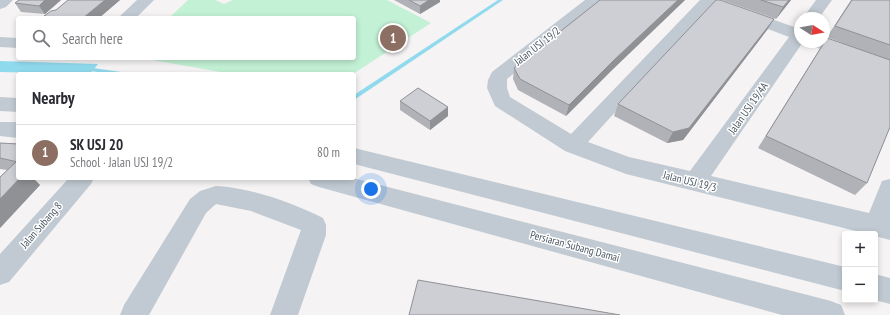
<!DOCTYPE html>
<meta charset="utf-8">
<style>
:root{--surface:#fff;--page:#f2f2f3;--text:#2b2b33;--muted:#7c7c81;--line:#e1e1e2;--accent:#1a73e8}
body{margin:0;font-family:"PT Sans Narrow",sans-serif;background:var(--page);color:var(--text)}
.controls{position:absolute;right:12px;bottom:12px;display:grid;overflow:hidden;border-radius:4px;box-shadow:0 2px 6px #0003}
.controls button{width:36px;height:36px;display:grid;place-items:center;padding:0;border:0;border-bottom:1px solid var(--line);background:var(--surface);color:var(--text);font:20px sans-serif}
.compass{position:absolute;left:794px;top:12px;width:36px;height:36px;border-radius:50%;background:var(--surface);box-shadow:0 2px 6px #0003;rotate:101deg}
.you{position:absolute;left:371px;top:189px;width:14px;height:14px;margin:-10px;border:3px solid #fff;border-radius:50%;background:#1a73e8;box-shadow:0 0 0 6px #1a73e833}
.badge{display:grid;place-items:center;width:26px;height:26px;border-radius:50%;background:var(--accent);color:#fff;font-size:13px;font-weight:700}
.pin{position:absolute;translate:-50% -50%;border:2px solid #fff;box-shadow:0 1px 4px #0006}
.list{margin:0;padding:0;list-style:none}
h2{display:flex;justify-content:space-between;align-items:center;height:52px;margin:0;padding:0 16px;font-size:17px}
h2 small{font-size:13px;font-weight:400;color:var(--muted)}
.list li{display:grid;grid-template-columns:26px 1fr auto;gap:12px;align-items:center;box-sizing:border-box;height:56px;padding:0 16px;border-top:1px solid var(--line)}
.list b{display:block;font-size:15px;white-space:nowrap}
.list p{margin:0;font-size:13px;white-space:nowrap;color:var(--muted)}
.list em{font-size:13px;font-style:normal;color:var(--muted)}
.icon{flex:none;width:22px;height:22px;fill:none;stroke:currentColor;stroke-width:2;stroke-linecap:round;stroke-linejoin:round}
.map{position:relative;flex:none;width:890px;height:315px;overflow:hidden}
.search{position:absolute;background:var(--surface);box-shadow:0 2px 6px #0003;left:16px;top:16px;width:340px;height:44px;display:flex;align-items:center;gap:10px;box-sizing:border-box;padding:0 14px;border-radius:4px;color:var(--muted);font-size:15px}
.panel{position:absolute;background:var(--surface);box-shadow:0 2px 6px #0003;left:16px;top:72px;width:340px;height:108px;border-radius:4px}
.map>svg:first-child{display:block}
.green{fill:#c3f1d5}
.water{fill:#90daee}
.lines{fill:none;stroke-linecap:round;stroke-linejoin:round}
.stream{fill:#90daee;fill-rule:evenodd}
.minor{fill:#c1cad2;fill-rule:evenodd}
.wall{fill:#b0b2b7}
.shaded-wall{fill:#909195}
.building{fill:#cdcfd5;stroke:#909195}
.labels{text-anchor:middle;stroke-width:3;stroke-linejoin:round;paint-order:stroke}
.street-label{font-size:11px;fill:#4a5661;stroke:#fff}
</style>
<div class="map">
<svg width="890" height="315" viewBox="0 0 890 315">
<rect width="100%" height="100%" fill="#f5f3f3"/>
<polygon class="green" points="188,0 215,0 224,4 233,0 387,0 431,23 353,74 232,74 141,58 354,58 354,18 169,18"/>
<polygon class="water" points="0,61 98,64 90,74 0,72"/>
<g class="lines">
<g class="stream">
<polygon points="498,0 503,0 354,100 354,95"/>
<polygon points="93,68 121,72 124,74 110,74 91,71 91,69"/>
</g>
<g class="minor">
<polygon points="0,0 13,0 6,7 0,9"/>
<polygon points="137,0 154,0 136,18 118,18"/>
<polygon points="585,0 603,0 507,79 507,88 510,97 571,134 700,0 717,0 588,142 629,157 690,171 789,37 736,17 734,14 736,11 742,9 748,11 800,29 800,42 803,42 711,176 869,213 882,181 890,179 890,240 875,236 875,234 868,234 626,174 565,151 495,106 487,88 488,80 492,72"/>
<polygon points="816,0 832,0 819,18 803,18"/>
<polygon points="0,37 18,38 18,48 0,47"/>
<polygon points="824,38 890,62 890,74 812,46 809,42 824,42"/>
<polygon points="0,97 18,98 18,112 0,111"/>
<polygon points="0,122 18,122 18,138 0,136"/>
<polygon points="354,148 845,267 845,291 354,164"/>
<polygon points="69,178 94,178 91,184 9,282 0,285 0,254"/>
<polygon points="308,178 353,178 831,301 841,305 845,315 782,315 319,187 311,184"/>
<path d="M216,186C252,188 290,202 323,218L326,225V235L298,315H270L301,230L251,211L216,204L206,213L149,315H120L124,305L190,199L200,191Z"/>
<polygon points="875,274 890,278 890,304 875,300"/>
</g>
</g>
<g class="wall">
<polygon points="19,0 61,0 45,14 21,12 15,3"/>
<polygon points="68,0 120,0 99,18 46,18 44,16 56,10"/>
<polygon points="394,0 440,0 440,2 420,14"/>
<polygon points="600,0 685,0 611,71 566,116 518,90 513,79 514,68"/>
<polygon points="722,0 791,0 776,19"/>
<polygon points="851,0 890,0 890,127 867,183 855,195 758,148 819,50 827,38 860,50 827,37"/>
<polygon points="774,19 767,30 683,140 667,143 614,116 618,104"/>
<polygon points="400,101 448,107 448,116 430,130 400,110"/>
<polygon points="0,143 18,144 18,178 33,178 40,185 0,228 0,177 7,170 0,169"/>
</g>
<g class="shaded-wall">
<polygon points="45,0 61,0 45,14 39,6"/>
<polygon points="105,0 120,0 99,18 83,18"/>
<polygon points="429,0 440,0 440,2 420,14 420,6"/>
<polygon points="678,0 685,0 611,71 566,116 569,105 614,60"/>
<polygon points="789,0 791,0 776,19 783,7"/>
<polygon points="774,19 767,30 683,140 667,143 673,132"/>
<polygon points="448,107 448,116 430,130 430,121"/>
<polygon points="20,178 33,178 40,185 0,228 0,199"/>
</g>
<g class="building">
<polygon points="19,0 45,0 39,6 15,3"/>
<polygon points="68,0 105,0 83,18 58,18 44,16 51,11 56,10"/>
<polygon points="409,0 429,0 420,6"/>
<polygon points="600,0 678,0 614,60 569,105 520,79 514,68"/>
<polygon points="716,0 720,0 774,19 689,128 673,132 618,104"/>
<polygon points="761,0 789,0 783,7"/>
<polygon points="852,0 890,0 890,45 835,26"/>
<polygon points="827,38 890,60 890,127 867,183 766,136"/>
<polygon points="418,88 448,107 430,121 400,101"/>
<polygon points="0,143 18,144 18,162 0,158"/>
<polygon points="16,162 18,164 18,178 20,178 0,199 0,177"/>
<polygon points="418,280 620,315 409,315"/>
</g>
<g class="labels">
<g class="street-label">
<text transform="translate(537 46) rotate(-38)" y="4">Jalan USJ 19/2</text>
<text transform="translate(748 108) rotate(-55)" y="4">Jalan USJ 19/4A</text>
<text transform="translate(690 181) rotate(14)" y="4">Jalan USJ 19/3</text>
<text transform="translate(41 225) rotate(-49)" y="4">Jalan Subang 8</text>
<text transform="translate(575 246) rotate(15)" y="4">Persiaran Subang Damai</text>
</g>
</g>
</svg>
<div class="controls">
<button>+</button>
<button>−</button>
</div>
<svg class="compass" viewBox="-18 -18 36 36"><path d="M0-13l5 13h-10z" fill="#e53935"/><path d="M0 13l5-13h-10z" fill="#7c7c81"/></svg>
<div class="you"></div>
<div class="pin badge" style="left:393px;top:38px;background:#8d6e63">1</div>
<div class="search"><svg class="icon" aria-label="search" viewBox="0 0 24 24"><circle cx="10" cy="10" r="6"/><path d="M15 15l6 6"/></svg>Search here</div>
<section class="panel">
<h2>Nearby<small></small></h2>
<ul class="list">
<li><span class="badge" style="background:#8d6e63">1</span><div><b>SK USJ 20</b><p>School · Jalan USJ 19/2</p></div><em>80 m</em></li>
</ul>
</section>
</div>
